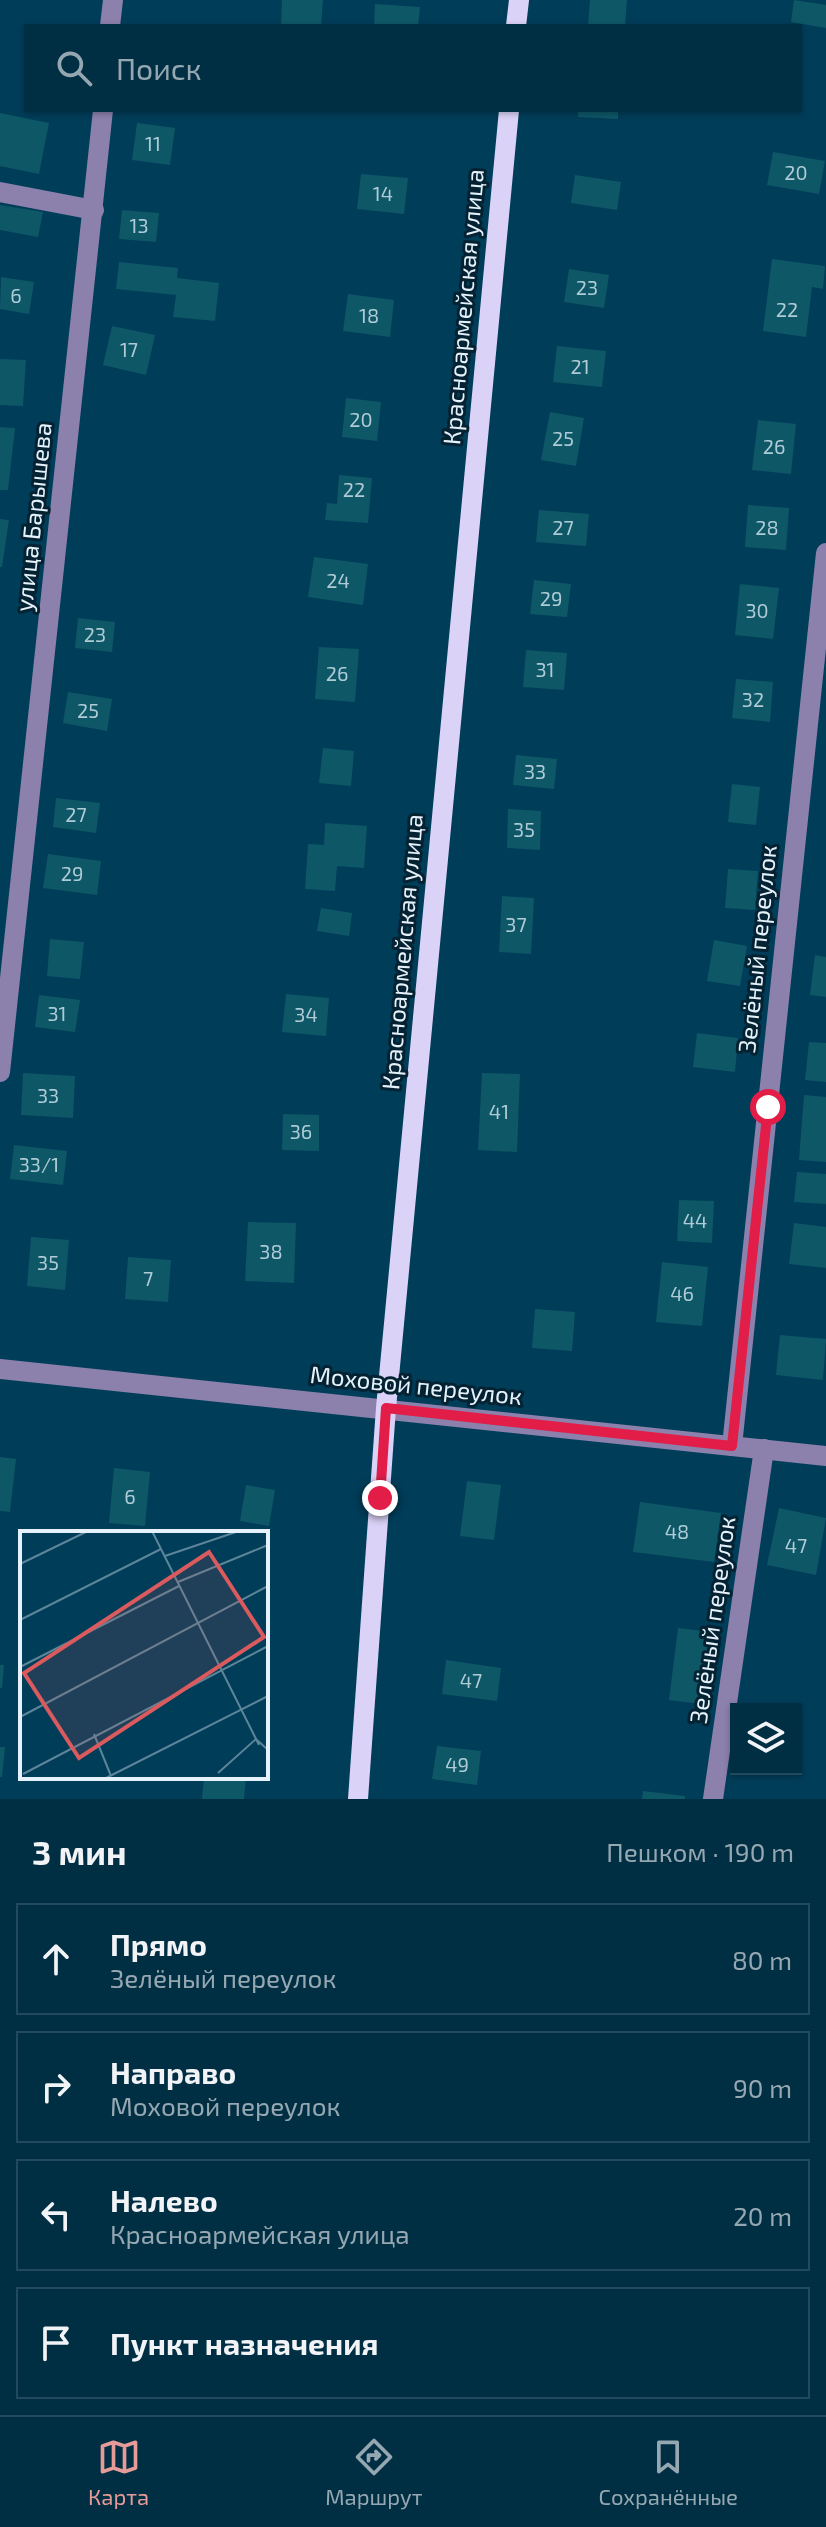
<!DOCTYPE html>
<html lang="ru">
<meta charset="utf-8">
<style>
:root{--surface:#002e43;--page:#0a364a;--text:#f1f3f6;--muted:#95a8b2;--line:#224a5c;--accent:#e69b98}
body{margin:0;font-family:"Exo 2",sans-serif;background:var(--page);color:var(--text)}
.controls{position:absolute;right:24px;bottom:24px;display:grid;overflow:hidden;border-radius:0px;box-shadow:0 2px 6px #0004}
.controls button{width:72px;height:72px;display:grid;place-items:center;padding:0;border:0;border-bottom:2px solid var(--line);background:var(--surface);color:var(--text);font:40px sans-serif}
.stop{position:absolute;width:24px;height:24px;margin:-18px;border:6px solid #e11d48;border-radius:50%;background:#fff}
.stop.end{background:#e11d48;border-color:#fff;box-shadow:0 2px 8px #0008}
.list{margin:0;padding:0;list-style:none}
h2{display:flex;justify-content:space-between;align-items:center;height:104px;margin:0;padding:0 32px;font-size:34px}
h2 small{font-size:26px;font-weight:400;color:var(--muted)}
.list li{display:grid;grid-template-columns:52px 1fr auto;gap:24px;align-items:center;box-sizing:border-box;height:112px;margin:0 16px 16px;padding:0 16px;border:2px solid var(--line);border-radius:0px}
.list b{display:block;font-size:30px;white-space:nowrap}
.list p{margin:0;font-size:26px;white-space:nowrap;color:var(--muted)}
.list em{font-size:26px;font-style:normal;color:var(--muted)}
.icon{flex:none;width:44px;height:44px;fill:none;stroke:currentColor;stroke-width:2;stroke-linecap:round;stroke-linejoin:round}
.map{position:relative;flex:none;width:826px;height:1799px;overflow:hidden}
.search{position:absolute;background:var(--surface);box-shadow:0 2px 6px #0004;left:24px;right:24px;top:24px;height:88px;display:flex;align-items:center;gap:20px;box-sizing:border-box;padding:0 28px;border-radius:0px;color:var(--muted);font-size:30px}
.sheet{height:616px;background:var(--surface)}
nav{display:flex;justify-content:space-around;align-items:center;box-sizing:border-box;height:112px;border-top:2px solid var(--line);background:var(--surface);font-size:22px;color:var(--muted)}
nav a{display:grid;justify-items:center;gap:4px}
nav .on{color:var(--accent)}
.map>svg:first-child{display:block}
.building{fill:#0e5767}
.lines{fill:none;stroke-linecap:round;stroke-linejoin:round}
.minor{stroke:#8c80ad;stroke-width:20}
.major{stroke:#dbd2f7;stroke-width:20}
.route{stroke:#e11d48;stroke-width:10}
.labels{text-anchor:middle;stroke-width:6;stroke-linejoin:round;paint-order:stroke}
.number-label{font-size:20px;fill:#afcbd6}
.street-label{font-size:24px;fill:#e5f2fb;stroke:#042232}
.inset-road{fill:none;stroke:#5c859a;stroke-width:2}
.view{fill:#da5a5d;fill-opacity:0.15;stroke:#da5a5d;stroke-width:4}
.inset-edge{fill:none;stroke:#e5f2fb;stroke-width:4}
</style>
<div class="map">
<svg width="826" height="1799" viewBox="0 0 826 1799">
<rect width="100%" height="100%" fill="#003d59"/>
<g class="building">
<polygon points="282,0 323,0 321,26 281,26"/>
<polygon points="590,0 627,0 625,26 588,26"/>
<polygon points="794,0 826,5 826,28 791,22"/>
<polygon points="375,4 420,7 418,26 374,26"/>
<polygon points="578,110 618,110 618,119 578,117"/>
<polygon points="0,113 49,123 39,174 0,166"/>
<polygon points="137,123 175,128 170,165 132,160"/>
<polygon points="773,152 825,161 819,194 767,185"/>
<polygon points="361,174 408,178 404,214 357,209"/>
<polygon points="575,175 621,182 617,210 571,203"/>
<polygon points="0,205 43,212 38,237 0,230"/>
<polygon points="122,210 159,213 156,242 119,239"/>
<polygon points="772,259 825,266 823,289 812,287 806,337 763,331"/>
<polygon points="119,262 178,268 177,278 219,283 215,321 173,317 176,295 116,289"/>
<polygon points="569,269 609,275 604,308 564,302"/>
<polygon points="1,277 34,282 29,314 0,309"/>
<polygon points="348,294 394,300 390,337 343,331"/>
<polygon points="112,326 155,335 146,375 103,365"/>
<polygon points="557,346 606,351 602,387 553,382"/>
<polygon points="0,359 26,360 23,406 0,405"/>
<polygon points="346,398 381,402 377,441 342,437"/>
<polygon points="550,412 584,418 576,466 541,460"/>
<polygon points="758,420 796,424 791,474 752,470"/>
<polygon points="0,427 15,428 8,490 0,490"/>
<polygon points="339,475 372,478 368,523 325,520 327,503 337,504"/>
<polygon points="748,505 789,508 786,550 745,547"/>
<polygon points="539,510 589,514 586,546 536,542"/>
<polygon points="0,519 9,520 2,567 0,567"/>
<polygon points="314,557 368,564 363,605 308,597"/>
<polygon points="534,580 571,584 567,617 530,614"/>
<polygon points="740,584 779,588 773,639 735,635"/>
<polygon points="78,618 115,622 112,652 75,648"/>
<polygon points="319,647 359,649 355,702 315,699"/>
<polygon points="526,650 567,653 564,690 523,687"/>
<polygon points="736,679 773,682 770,722 732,718"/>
<polygon points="68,692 112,699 107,731 63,723"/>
<polygon points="323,748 354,751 351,786 319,783"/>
<polygon points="516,755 557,759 554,789 513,785"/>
<polygon points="732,784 760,787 756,825 728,822"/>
<polygon points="56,798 100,803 96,833 53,827"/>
<polygon points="508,809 541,811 540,850 507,848"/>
<polygon points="325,823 367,826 364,868 337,866 335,891 305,889 308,844 324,845"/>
<polygon points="48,854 101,861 97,895 43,888"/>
<polygon points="728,869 758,871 755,910 725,908"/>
<polygon points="502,896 534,898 531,954 499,952"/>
<polygon points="321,908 352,913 349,936 317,931"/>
<polygon points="50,939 84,942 80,979 47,976"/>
<polygon points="714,940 747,946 740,986 707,981"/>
<polygon points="815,955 826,957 826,997 810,995"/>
<polygon points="286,994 329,998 326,1036 282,1032"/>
<polygon points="39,995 80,1000 75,1032 35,1027"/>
<polygon points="697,1033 738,1038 735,1072 693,1067"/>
<polygon points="809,1042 826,1043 826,1082 805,1080"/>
<polygon points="23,1073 75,1076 73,1118 21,1115"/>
<polygon points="482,1073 520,1074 517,1152 478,1150"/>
<polygon points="804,1095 826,1097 826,1162 799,1160"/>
<polygon points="283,1114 319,1115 319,1151 282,1150"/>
<polygon points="14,1145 67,1151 63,1185 10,1179"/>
<polygon points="797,1172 826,1174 826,1204 794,1202"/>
<polygon points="679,1200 714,1201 712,1243 677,1241"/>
<polygon points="248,1222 296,1223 294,1283 245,1281"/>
<polygon points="794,1223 826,1227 826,1268 789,1264"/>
<polygon points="31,1237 69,1240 65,1290 27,1286"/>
<polygon points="128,1257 171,1260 168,1302 125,1299"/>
<polygon points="662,1262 708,1267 702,1326 656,1322"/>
<polygon points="535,1309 575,1312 572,1351 532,1348"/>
<polygon points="780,1335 826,1339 823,1380 776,1375"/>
<polygon points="0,1457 16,1459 10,1512 0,1511"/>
<polygon points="114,1468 150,1472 145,1526 109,1523"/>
<polygon points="467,1481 501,1485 494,1540 460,1536"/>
<polygon points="246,1485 275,1490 269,1526 240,1521"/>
<polygon points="640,1502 721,1513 714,1562 633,1552"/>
<polygon points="779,1508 826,1518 816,1575 767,1565"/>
<polygon points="678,1628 711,1632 701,1704 669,1700"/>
<polygon points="446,1660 501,1668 497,1701 442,1694"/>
<polygon points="0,1665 4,1665 2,1688 0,1688"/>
<polygon points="437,1746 481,1751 477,1785 432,1779"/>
<polygon points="0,1747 5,1747 2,1777 0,1777"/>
<polygon points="204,1777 246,1777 244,1799 202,1799"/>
<polygon points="643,1791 685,1796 685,1799 642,1799"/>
</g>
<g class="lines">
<g class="minor">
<polyline points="110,26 113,0"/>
<polyline points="0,192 94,210"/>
<polyline points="0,1072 103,110"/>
<polyline points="0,1369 826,1456"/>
<polyline points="732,1446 826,553"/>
<polyline points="713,1799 764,1449"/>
</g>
<g class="major">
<polyline points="516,26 519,0"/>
<polyline points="358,1799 386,1408 509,110"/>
</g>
</g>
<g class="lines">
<polyline class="route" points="380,1498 386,1408 732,1446 768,1107"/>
</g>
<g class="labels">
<g class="number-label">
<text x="153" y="151">11</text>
<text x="796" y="180">20</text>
<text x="383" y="201">14</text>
<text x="139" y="233">13</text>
<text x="587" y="295">23</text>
<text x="16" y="303">6</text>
<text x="787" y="317">22</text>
<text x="369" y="323">18</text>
<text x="129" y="357">17</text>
<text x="580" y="374">21</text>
<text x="361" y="427">20</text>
<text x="563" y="446">25</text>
<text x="774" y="454">26</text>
<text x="354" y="497">22</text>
<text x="563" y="535">27</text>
<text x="767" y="535">28</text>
<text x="338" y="588">24</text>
<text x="551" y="606">29</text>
<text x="757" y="618">30</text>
<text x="95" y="642">23</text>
<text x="545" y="677">31</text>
<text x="337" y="681">26</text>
<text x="753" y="707">32</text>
<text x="88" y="718">25</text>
<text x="535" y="779">33</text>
<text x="76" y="822">27</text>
<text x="524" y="837">35</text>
<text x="72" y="881">29</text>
<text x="516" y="932">37</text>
<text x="57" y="1021">31</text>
<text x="306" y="1022">34</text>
<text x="48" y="1103">33</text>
<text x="499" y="1119">41</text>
<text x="301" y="1139">36</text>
<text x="39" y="1172">33/1</text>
<text x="695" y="1228">44</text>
<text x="271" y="1259">38</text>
<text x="48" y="1270">35</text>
<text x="148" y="1286">7</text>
<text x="682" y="1301">46</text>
<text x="130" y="1504">6</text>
<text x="677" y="1539">48</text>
<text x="796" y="1553">47</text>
<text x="471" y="1688">47</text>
<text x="457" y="1772">49</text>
</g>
<g class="street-label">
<text transform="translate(464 307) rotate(-85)" y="8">Красноармейская улица</text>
<text transform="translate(34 517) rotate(-84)" y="8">улица Барышева</text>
<text transform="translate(758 949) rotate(-84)" y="8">Зелёный переулок</text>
<text transform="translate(403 952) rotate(-85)" y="8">Красноармейская улица</text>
<text transform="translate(416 1386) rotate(6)" y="8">Моховой переулок</text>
<text transform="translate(713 1620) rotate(-82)" y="8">Зелёный переулок</text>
</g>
</g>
<g transform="translate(20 1531)">
<rect width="248" height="248" fill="#003d59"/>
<path class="inset-road" d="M132,0L239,214M145,25L219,0M0,33L68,0M158,51L248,14M0,89L141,18M0,136L159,55M0,186L248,55M74,203L91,245M198,242L236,208L248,219M3,243L248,115M84,248L248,165"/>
<path class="view" d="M189,21L244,106L59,227L4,142Z"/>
<rect width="248" height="248" class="inset-edge"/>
</g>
</svg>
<div class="controls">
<button><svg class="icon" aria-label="layers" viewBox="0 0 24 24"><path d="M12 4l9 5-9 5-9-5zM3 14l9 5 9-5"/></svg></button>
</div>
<div class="stop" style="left:768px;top:1107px"></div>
<div class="stop end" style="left:380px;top:1498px"></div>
<div class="search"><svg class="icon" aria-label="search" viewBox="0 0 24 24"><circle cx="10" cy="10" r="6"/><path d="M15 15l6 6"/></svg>Поиск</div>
</div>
<section class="sheet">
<h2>3 мин<small>Пешком · 190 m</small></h2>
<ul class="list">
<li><svg class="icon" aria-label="ahead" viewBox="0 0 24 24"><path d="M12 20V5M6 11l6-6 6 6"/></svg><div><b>Прямо</b><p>Зелёный переулок</p></div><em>80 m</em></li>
<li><svg class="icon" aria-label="right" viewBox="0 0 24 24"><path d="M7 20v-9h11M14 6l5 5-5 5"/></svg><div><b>Направо</b><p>Моховой переулок</p></div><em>90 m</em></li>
<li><svg class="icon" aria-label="left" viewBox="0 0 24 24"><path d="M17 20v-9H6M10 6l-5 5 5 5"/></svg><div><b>Налево</b><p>Красноармейская улица</p></div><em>20 m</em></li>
<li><svg class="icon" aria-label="arrive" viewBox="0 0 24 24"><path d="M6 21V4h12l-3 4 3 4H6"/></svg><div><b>Пункт назначения</b></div></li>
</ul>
</section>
<nav>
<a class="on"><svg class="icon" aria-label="map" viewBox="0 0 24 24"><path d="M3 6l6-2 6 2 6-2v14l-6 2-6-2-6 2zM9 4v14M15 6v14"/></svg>Карта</a>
<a><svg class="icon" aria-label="directions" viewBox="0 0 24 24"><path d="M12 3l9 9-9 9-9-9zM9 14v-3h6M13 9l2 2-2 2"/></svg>Маршрут</a>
<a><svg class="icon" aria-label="saved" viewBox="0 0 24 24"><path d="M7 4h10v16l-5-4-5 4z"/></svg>Сохранённые</a>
</nav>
